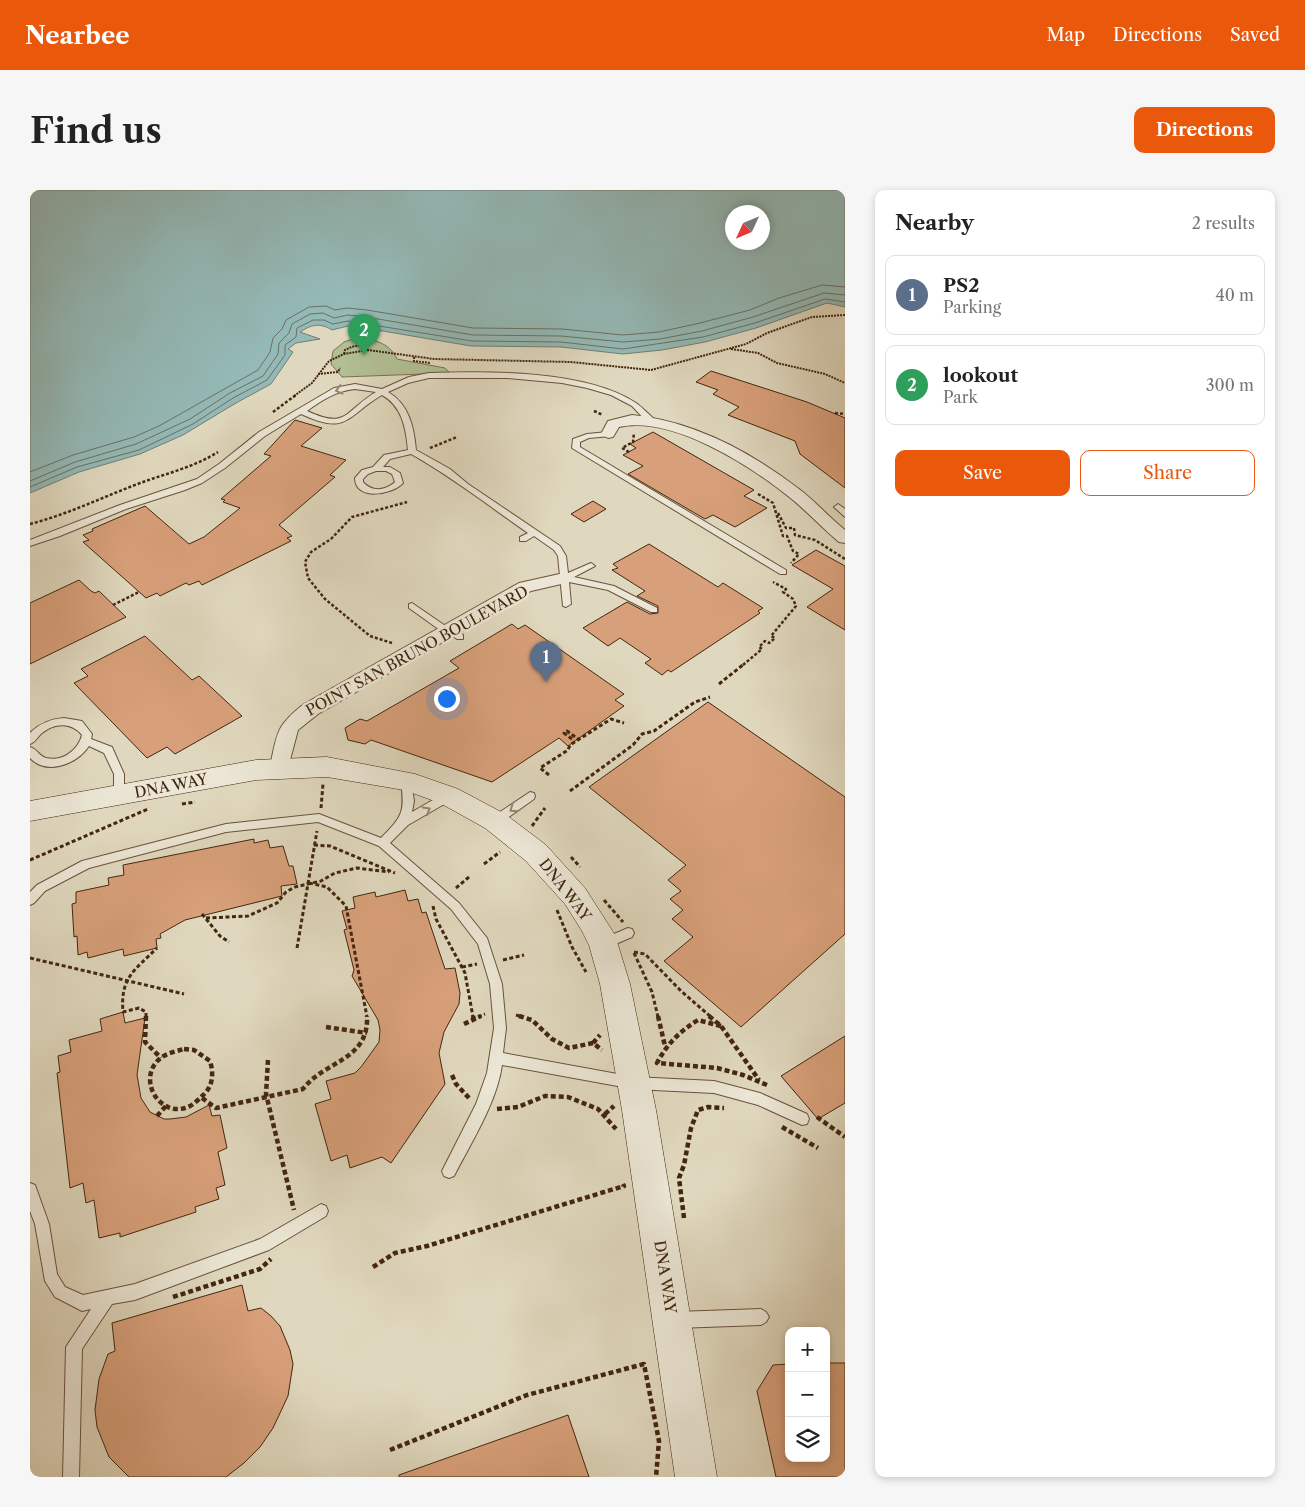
<!DOCTYPE html>
<meta charset="utf-8">
<style>
:root{--surface:#fff;--page:#f6f6f6;--text:#222;--muted:#767676;--line:#e0e0e0;--accent:#ea580c}
body{margin:0;font-family:"Libre Caslon Text",serif;background:var(--page);color:var(--text)}
.controls{position:absolute;right:15px;bottom:15px;display:grid;overflow:hidden;border-radius:10px;box-shadow:0 2px 8px #0003}
.controls button{width:45px;height:45px;display:grid;place-items:center;padding:0;border:0;border-bottom:1px solid var(--line);background:var(--surface);color:var(--text);font:25px sans-serif}
.compass{position:absolute;left:695px;top:15px;width:45px;height:45px;border-radius:50%;background:var(--surface);box-shadow:0 2px 8px #0003;rotate:226deg}
.you{position:absolute;left:416px;top:508px;width:18px;height:18px;margin:-12px;border:4px solid #fff;border-radius:50%;background:#1a73e8;box-shadow:0 0 0 8px #1a73e833}
.badge{display:grid;place-items:center;width:32px;height:32px;border-radius:50%;background:var(--accent);color:#fff;font-size:16px;font-weight:700}
.pin{position:absolute;translate:-50% -41px;filter:drop-shadow(0 1px 2px #0008)}
.pin::after{content:'';position:absolute;top:26px;width:18px;height:15px;background:inherit;clip-path:polygon(0 0,100% 0,50% 100%)}
.list{margin:0;padding:0;list-style:none}
h2{display:flex;justify-content:space-between;align-items:center;height:65px;margin:0;padding:0 20px;font-size:21px}
h2 small{font-size:16px;font-weight:400;color:var(--muted)}
.list li{display:grid;grid-template-columns:32px 1fr auto;gap:15px;align-items:center;box-sizing:border-box;height:80px;margin:0 10px 10px;padding:0 10px;border:1px solid var(--line);border-radius:10px}
.list b{display:block;font-size:19px;white-space:nowrap}
.list p{margin:0;font-size:16px;white-space:nowrap;color:var(--muted)}
.list em{font-size:16px;font-style:normal;color:var(--muted)}
.actions{display:flex;gap:10px;padding:15px 20px}
.actions a{flex:1;padding:11px 0;border:1px solid var(--accent);border-radius:10px;text-align:center;font-size:18px;color:var(--accent)}
.actions .main{background:var(--accent);color:#fff}
.icon{flex:none;width:28px;height:28px;fill:none;stroke:currentColor;stroke-width:2;stroke-linecap:round;stroke-linejoin:round}
.map{position:relative;flex:none;width:815px;height:1287px;overflow:hidden;border-radius:10px}
header{display:flex;align-items:center;gap:30px;box-sizing:border-box;height:70px;padding:0 25px;background:var(--accent);color:#fff}
header strong{font-size:24px}
nav{display:flex;gap:28px;margin-inline-start:auto;font-size:18px}
.intro{display:flex;align-items:center;justify-content:space-between;box-sizing:border-box;height:120px;padding:0 30px}
h1{margin:0;font-size:35px}
.button{padding:12px 22px;border-radius:10px;background:var(--accent);color:#fff;font-size:18px;font-weight:700}
main{display:flex;gap:30px;padding:0 30px}
aside{flex:1;background:var(--surface);border-radius:10px;box-shadow:0 2px 8px #0003}
.map>svg:first-child{display:block}
.green{fill:#b1bf93;stroke:#7a7251}
.water{fill:#94b9b6;stroke:#737e73;fill-rule:evenodd}
.lines{fill:none;stroke-linecap:round;stroke-linejoin:round}
.shore{stroke:#6b7062;stroke-width:1}
.building{fill:#d8a07a;stroke:#42260f}
.lane-casing{stroke:#6a523b;stroke-width:2}
.street-casing{stroke:#6a523b;stroke-width:2}
.secondary-casing{stroke:#42260f;stroke-width:1}
.path-far3{stroke:#42260f;stroke-width:2;stroke-dasharray:2 1;stroke-linecap:butt}
.path-far2{stroke:#42260f;stroke-width:2.5;stroke-dasharray:3 2;stroke-linecap:butt}
.path-far1{stroke:#42260f;stroke-width:3;stroke-dasharray:4 2.5;stroke-linecap:butt}
.path{stroke:#42260f;stroke-width:4.5;stroke-dasharray:5 3;stroke-linecap:butt}
.lane{fill:#ebe6d5;fill-rule:evenodd}
.street{fill:#ebe6d5;fill-rule:evenodd}
.secondary{fill:#ebe6d5;fill-rule:evenodd}
.oneway{stroke:#968672}
.labels{text-anchor:middle;stroke-width:5;stroke-linejoin:round;paint-order:stroke}
.street-label{font-size:15px;fill:#42260f;stroke:#ebe6d5}
</style>
<header>
<strong>Nearbee</strong>
<nav><a>Map</a><a>Directions</a><a>Saved</a></nav>
</header>
<div class="intro"><h1>Find us</h1><a class="button">Directions</a></div>
<main>
<div class="map">
<svg width="815" height="1287" viewBox="0 0 815 1287">
<rect width="100%" height="100%" fill="#e0d8be"/>
<filter id="stains"><feTurbulence type="fractalNoise" baseFrequency=".004" numOctaves="4"/><feColorMatrix values="0 0 0 0 .2 0 0 0 0 .09 0 0 0 0 .02 0 0 0 .5 -.17"/></filter>
<radialGradient id="worn" r=".72"><stop offset=".6" stop-color="#630" stop-opacity="0"/><stop offset="1" stop-color="#630" stop-opacity=".3"/></radialGradient>
<path class="green" d="M325,148C343,149 359,152 367,169L415,178L420,183L312,187L301,174L303,161L314,152Z"/>
<path class="water" d="M0,0H815V117L797,113L726,138L675,152L632,160L593,164L531,157L441,156L335,138L318,136L302,140C289,132 281,135 270,142L290,149L266,153L258,159L263,162L241,194L206,213L153,245L110,264L49,282L0,303ZM702,22H732V52H702Z"/>
<g class="lines">
<g class="shore">
<polyline points="0,282 43,265 104,247 129,236 228,180 240,162 243,148 252,139 256,130 279,117 296,116 305,120 317,118 337,120 443,138 532,139 593,145 629,142 670,133 720,120 749,108 792,95 815,97"/>
<polyline points="0,291 45,272 106,254 160,229 200,203 233,186 248,164 249,153 259,143 262,134 280,124 293,123 304,128 318,125 336,127 443,145 531,146 593,152 630,149 672,141 723,127 794,103 815,105"/>
<polyline points="0,297 47,277 109,260 163,234 203,208 237,190 255,165 255,155 266,147 267,138 283,130 294,130 303,134 318,131 442,151 531,152 593,159 673,147 725,133 795,109 815,112"/>
</g>
</g>
<g class="building">
<polygon points="681,181 777,212 815,228 815,298 770,264 765,251 698,225 709,217 683,204 688,200 666,192"/>
<polygon points="265,230 292,238 271,256 316,270 300,285 305,287 249,335 262,346 257,348 261,351 172,395 169,391 159,395 156,393 130,406 127,403 116,408 53,352 59,350 53,345 63,341 62,339 115,316 159,354 174,347 210,318 193,312 195,310 191,309 241,266 234,264"/>
<polygon points="623,242 724,300 714,306 737,318 705,337 683,325 675,329 598,284 613,276 593,265 606,258 600,254"/>
<polygon points="563,311 576,319 554,332 541,324"/>
<polygon points="619,354 688,397 693,393 733,418 728,421 730,423 641,482 638,480 632,485 615,473 621,469 590,448 578,456 553,438 597,412 620,424 628,423 628,416 607,406 615,401 582,380 588,378 583,374"/>
<polygon points="786,360 815,376 815,440 777,417 803,399 762,375"/>
<polygon points="49,390 61,401 65,403 69,401 96,427 0,474 0,413"/>
<polygon points="482,434 488,439 495,435 594,504 585,510 594,516 538,556 529,548 462,592 341,550 335,554 318,550 315,538 330,529 337,531 429,478 420,471"/>
<polygon points="115,446 162,490 169,486 212,526 145,564 137,557 117,568 44,493 58,486 51,479"/>
<polygon points="678,512 815,607 815,744 711,837 634,771 663,747 642,729 653,720 640,709 651,701 638,690 656,675 559,597"/>
<polygon points="224,649 224,653 238,650 240,658 253,656 259,676 263,676 267,694 251,696 252,706 155,730 130,744 131,748 126,749 127,758 94,766 93,759 58,768 57,762 48,765 47,746 44,747 42,714 46,713 46,702 79,695 78,688 94,685 93,675"/>
<polygon points="375,700 378,711 388,709 392,723 396,722 415,779 425,778 430,803 429,814 414,842 409,863 415,894 361,973 352,967 320,978 317,965 301,971 285,914 301,909 296,891 325,883 331,877 349,852 350,840 348,830 322,786 324,780 314,740 317,739 312,721 325,718 323,707 345,702 346,707"/>
<polygon points="93,822 95,833 115,828 107,885 111,908 120,922 134,929 140,929 156,927 179,915 182,926 190,925 197,958 188,962 195,995 186,998 189,1009 165,1017 166,1022 90,1047 90,1043 69,1048 64,1010 56,1013 53,993 40,998 27,883 30,882 28,866 41,862 39,850 72,841 70,829"/>
<polygon points="815,846 815,913 788,929 751,886"/>
<polygon points="212,1095 218,1121 231,1118 241,1126 250,1136 260,1160 263,1174 258,1206 243,1238 230,1257 214,1273 196,1287 99,1287 79,1267 67,1237 65,1220 69,1189 78,1164 85,1161 82,1133"/>
<polygon points="796,1173 815,1173 815,1287 746,1287 727,1201 743,1175 759,1174 759,1268 796,1268"/>
<polygon points="538,1225 559,1287 369,1287 369,1285"/>
</g>
<g class="lines">
<defs>
<g id="lane">
<path d="M399,183C457,181 557,180 606,213C612,217 617,223 623,228V232H617L602,216L581,205L557,198L532,193L477,188H399L378,193L358,202C379,214 384,237 386,260L420,279L438,294L530,356L536,366L538,383L561,373L565,376L544,387L584,396L627,418V422H621L578,400L539,392L541,414L536,417L533,416L528,366L524,360L504,346L496,351H490V347L498,343C459,316 422,287 381,264L360,269L353,277H360L370,283L373,293C362,305 325,311 325,288L332,280L343,277L354,265L378,260C376,238 372,216 352,205C316,226 318,246 271,224L235,246L195,278L172,293L155,300L96,319L30,346L0,356V350L90,315L167,289L189,274L229,242L304,198L325,194L352,199L379,187ZM325,199L346,202C314,221 318,240 277,221C292,210 306,201 325,199ZM346,281H356L362,284L365,292C355,301 342,302 333,292V289L338,284Z"/>
<polygon points="578,242 581,242 581,246 559,248 550,252 550,257 756,380 756,384 750,384 542,258 543,249 557,244"/>
<polygon points="808,314 815,319 815,327 804,317"/>
<polygon points="382,413 417,437 423,437 433,445 433,449 427,449 419,443 414,443 379,418 379,414"/>
<path d="M34,528L52,531L62,544L61,549L82,557L94,584V606L93,609H85L84,606V584L74,563L59,556C47,574 17,586 0,568V557C7,559 9,566 16,568C33,572 48,560 52,545C41,532 25,533 12,543C7,547 6,552 0,554V543C10,533 21,529 34,528Z"/>
<path d="M376,587L381,591L384,611L382,622L415,603H423L424,606L423,609L378,635L360,653L429,713L457,748L472,794L476,838L473,863L604,887L684,891L730,903L777,924L779,929L777,934L772,935L728,915L684,903L604,899L472,875C467,912 441,953 424,986L419,988L414,986L412,981L446,914L457,883L464,838L460,794L448,754L421,719L349,656L288,632L196,642L59,678L15,701L4,713L0,715V702L7,695L52,671L196,634L289,624L351,648C373,626 375,622 371,591Z"/>
<polygon points="500,602 504,603 505,606 504,609 469,634 461,634 459,631 461,628"/>
<polygon points="598,738 602,739 604,743 602,747 574,759 570,758 568,754 570,750"/>
<polygon points="0,993 5,995 19,1034 27,1084 35,1097 53,1105 105,1094 230,1049 291,1014 296,1016 298,1021 296,1026 239,1060 105,1110 82,1114 52,1159 49,1287 33,1287 36,1157 61,1119 52,1121 25,1107 15,1091 5,1034 0,1021"/>
<polygon points="731,1119 736,1122 739,1127 736,1132 731,1135 646,1138 641,1135 638,1130 641,1125 646,1122"/>
</g>
<g id="street">
<path d="M602,225C663,231 721,262 769,299C785,311 799,327 815,340V353L809,352C791,337 776,320 758,306C718,274 641,225 589,237L583,247L578,248L571,244L578,231Z"/>
<path d="M534,383L540,384L543,388L540,392L501,401L288,524L268,540L256,585L249,587L242,585L239,580C248,545 243,538 274,514L489,393Z"/>
</g>
<polygon id="secondary" points="297,567 385,584 428,599 475,624 516,655 555,698 585,745 600,794 626,920 687,1287 645,1287 592,920 570,794 559,755 552,741 535,714 496,671 455,638 410,613 374,600 297,587 226,590 0,631 0,611 226,570"/>
</defs>
<use href="#lane" class="lane-casing"/>
<use href="#street" class="street-casing"/>
<use href="#secondary" class="secondary-casing"/>
<g class="path-far3">
<polyline points="701,159 728,163 747,173 795,184 815,193"/>
<path d="M314,164L315,160C323,156 331,153 338,160"/>
<polyline points="384,167 384,171 400,173"/>
<polyline points="288,184 308,182 310,178"/>
<polyline points="264,206 282,193 299,171 314,164 338,160 404,169 541,172 621,180 716,154 737,143 782,127 815,125"/>
</g>
<g class="path-far2">
<polyline points="564,221 573,225"/>
<polyline points="243,222 266,205"/>
<polyline points="805,223 815,224"/>
<polyline points="400,258 427,247"/>
<polyline points="599,262 592,258 603,252 604,243"/>
<polyline points="728,304 743,313 753,346 757,346 763,361 769,364 761,373"/>
<polyline points="748,323 756,338 764,338 765,345 785,350 815,369"/>
<path d="M0,334C39,324 75,306 113,292C138,283 164,277 188,262"/>
<polyline points="83,415 109,402"/>
<polyline points="362,453 340,446 295,409 278,388 275,372 281,362 301,349 322,327 377,312"/>
<polyline points="713,475 732,459 729,457 735,451 739,453 745,448 741,446 766,416 763,409 753,402 756,399 743,392"/>
</g>
<g class="path-far1">
<polyline points="689,494 714,474"/>
<polyline points="542,549 534,543 537,541 548,549"/>
<polyline points="519,585 510,578 538,560 540,555 581,529 594,533"/>
<polyline points="540,601 603,555 612,544 624,541 665,512 680,507"/>
<polyline points="152,614 165,612"/>
<polyline points="291,618 293,594"/>
<polyline points="502,636 515,618"/>
<polyline points="284,655 300,656 365,683"/>
<polyline points="541,667 550,677"/>
<polyline points="0,670 118,619"/>
<polyline points="454,674 470,662"/>
<polyline points="279,693 297,697 316,716 337,827"/>
<polyline points="426,698 439,687"/>
<polyline points="574,710 593,732"/>
<polyline points="403,716 406,729 435,783 443,827"/>
<polyline points="527,720 542,757 556,782"/>
<polyline points="172,724 190,746 199,752"/>
<polyline points="176,728 218,726 247,713 256,702 265,697 291,691 305,683 327,678 359,682"/>
<polyline points="267,758 287,641"/>
<polyline points="604,762 615,764 651,801 681,827"/>
<polyline points="604,763 622,802 628,827"/>
<polyline points="0,768 154,804"/>
<polyline points="473,770 494,765"/>
<polyline points="432,777 447,774"/>
<polyline points="486,825 493,827"/>
<path d="M116,827V822L109,818L93,822C90,787 105,780 127,758"/>
<polyline points="448,827 455,824"/>
</g>
<g class="path">
<polyline points="116,826 115,852 131,868"/>
<polyline points="443,826 444,830"/>
<polyline points="489,826 502,830 522,849 539,858 563,853 572,860"/>
<polyline points="628,826 635,856"/>
<polyline points="679,826 691,836 729,890"/>
<polyline points="434,834 451,826"/>
<path d="M691,836L668,830C650,841 637,854 627,873L687,878L713,885L737,895"/>
<polyline points="296,837 337,843"/>
<polyline points="563,853 570,845"/>
<path d="M154,859L164,860L180,871C184,884 183,897 172,906C169,909 164,914 160,916C130,931 104,887 132,867C138,863 147,861 154,859Z"/>
<polyline points="238,870 236,904 264,1020"/>
<polyline points="422,885 426,894 439,908"/>
<path d="M172,908L186,918L273,899C295,870 339,871 337,826"/>
<polyline points="467,919 488,917 515,906 538,907 568,919 586,939"/>
<polyline points="575,924 584,916"/>
<polyline points="127,926 136,916"/>
<polyline points="787,927 815,947"/>
<polyline points="752,937 788,958"/>
<polyline points="654,1028 649,988 654,975 661,938 668,920 678,917 694,918"/>
<polyline points="343,1077 365,1063 397,1056 594,996 593,994"/>
<polyline points="143,1107 230,1079 241,1069"/>
<polyline points="360,1260 497,1205 614,1174 629,1251 626,1287"/>
</g>
<use href="#lane" class="lane"/>
<use href="#street" class="street"/>
<use href="#secondary" class="secondary"/>
</g>
<defs><path id="oneway-chevron" d="M-2-3.5L2.5 0L-2 3.5" fill="none" stroke-width="1.6" stroke-linecap="round" stroke-linejoin="round" transform="scale(1.25)"/></defs>
<g class="oneway">
<use href="#oneway-chevron" transform="translate(309 200) rotate(165)"/>
<use href="#oneway-chevron" transform="translate(483 619) rotate(145)"/>
<use href="#oneway-chevron" transform="translate(397 620) rotate(-30)"/>
</g>
<g class="labels">
<g class="street-label">
<text transform="translate(387 461) rotate(-29)" y="5">POINT SAN BRUNO BOULEVARD</text>
<text transform="translate(141 596) rotate(-11)" y="5">DNA WAY</text>
<text transform="translate(535 700) rotate(52)" y="5">DNA WAY</text>
<text transform="translate(635 1087) rotate(81)" y="5">DNA WAY</text>
</g>
</g>
<rect width="100%" height="100%" filter="url(#stains)"/>
<rect width="100%" height="100%" fill="url(#worn)"/>
</svg>
<div class="controls">
<button>+</button>
<button>−</button>
<button><svg class="icon" aria-label="layers" viewBox="0 0 24 24"><path d="M12 4l9 5-9 5-9-5zM3 14l9 5 9-5"/></svg></button>
</div>
<svg class="compass" viewBox="-18 -18 36 36"><path d="M0-13l5 13h-10z" fill="#e53935"/><path d="M0 13l5-13h-10z" fill="#767676"/></svg>
<div class="you"></div>
<div class="pin badge" style="left:516px;top:492px;background:#5c6f8a">1</div>
<div class="pin badge" style="left:334px;top:165px;background:#2e9e5b">2</div>
</div>
<aside>
<h2>Nearby<small>2 results</small></h2>
<ul class="list">
<li><span class="badge" style="background:#5c6f8a">1</span><div><b>PS2</b><p>Parking</p></div><em>40 m</em></li>
<li><span class="badge" style="background:#2e9e5b">2</span><div><b>lookout</b><p>Park</p></div><em>300 m</em></li>
</ul>
<div class="actions"><a class="main">Save</a><a>Share</a></div>
</aside>
</main>
